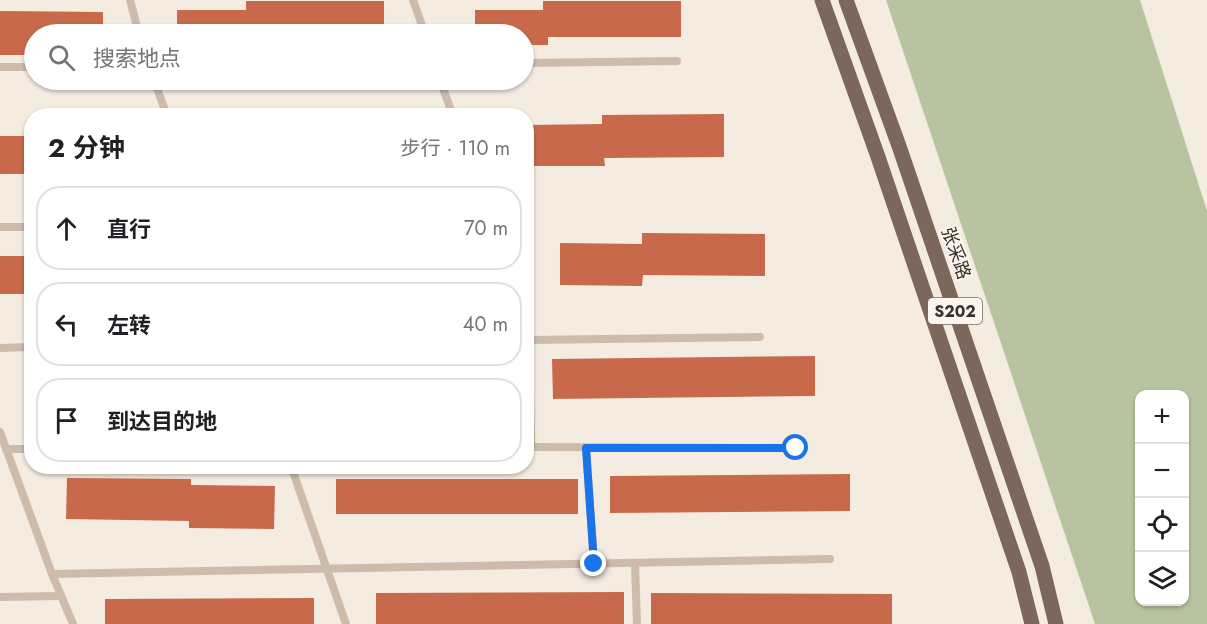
<!DOCTYPE html>
<html lang="zh">
<meta charset="utf-8">
<style>
:root{--surface:#fff;--page:#f6f6f6;--text:#202124;--muted:#757577;--line:#e0e0e0}
body{margin:0;font-family:Jost,"Noto Sans SC",sans-serif;background:var(--page);color:var(--text)}
.controls{position:absolute;right:18px;bottom:18px;display:grid;overflow:hidden;border-radius:12px;box-shadow:0 2px 4px #0004}
.controls button{width:54px;height:54px;display:grid;place-items:center;padding:0;border:0;border-bottom:2px solid var(--line);background:var(--surface);color:var(--text);font:30px sans-serif}
.stop{position:absolute;width:18px;height:18px;margin:-14px;border:4px solid #1a73e8;border-radius:50%;background:#fff}
.stop.end{background:#1a73e8;border-color:#fff;box-shadow:0 2px 6px #0008}
.list{margin:0;padding:0;list-style:none}
h2{display:flex;justify-content:space-between;align-items:center;height:78px;margin:0;padding:0 24px;font-size:26px}
h2 small{font-size:20px;font-weight:400;color:var(--muted)}
.list li{display:grid;grid-template-columns:39px 1fr auto;gap:18px;align-items:center;box-sizing:border-box;height:84px;margin:0 12px 12px;padding:0 12px;border:2px solid var(--line);border-radius:24px}
.list b{display:block;font-size:22px;white-space:nowrap}
.list em{font-size:20px;font-style:normal;color:var(--muted)}
.icon{flex:none;width:33px;height:33px;fill:none;stroke:currentColor;stroke-width:2;stroke-linecap:round;stroke-linejoin:round}
.map{position:relative;flex:none;width:1207px;height:624px;overflow:hidden}
.search{position:absolute;background:var(--surface);box-shadow:0 2px 4px #0004;left:24px;top:24px;width:510px;height:66px;display:flex;align-items:center;gap:15px;box-sizing:border-box;padding:0 21px;border-radius:33px;color:var(--muted);font-size:22px}
.panel{position:absolute;background:var(--surface);box-shadow:0 2px 4px #0004;left:24px;top:108px;width:510px;height:366px;border-radius:24px}
.map>svg:first-child{display:block}
.green{fill:#b8c4a0;fill-rule:evenodd}
.building{fill:#c8694b}
.lines{fill:none;stroke-linecap:round;stroke-linejoin:round}
.lane{stroke:#cdbbac;stroke-width:8}
.primary{stroke:#7d675c;stroke-width:15}
.route{stroke:#1a73e8;stroke-width:8}
.labels{text-anchor:middle;stroke-width:4.5;stroke-linejoin:round;paint-order:stroke}
.shield{fill:#fbf5ee;stroke:#756b66;stroke-width:1.5}
.shield-label{font-size:16px;font-weight:bold;fill:#3b302b}
.street-label{font-size:18px;fill:#3b302b;stroke:#fbf5ee}
</style>
<div class="map">
<svg width="1207" height="624" viewBox="0 0 1207 624">
<rect width="100%" height="100%" fill="#f4ebe1"/>
<path class="green" d="M886,0H1140L1207,211V624H1095ZM1140,394H1184V602H1140Z"/>
<g class="building">
<polygon points="246,1 384,1 384,34 177,34 177,10 246,10"/>
<polygon points="543,1 681,1 681,37 548,37 548,45 524,45 524,34 475,34 475,10 543,10"/>
<polygon points="0,11 103,12 103,34 34,34 34,55 0,55"/>
<polygon points="724,114 724,157 604,158 605,166 526,166 526,125 602,124 602,115"/>
<rect x="0" y="136" width="32" height="38"/>
<polygon points="642,233 765,234 765,276 643,275 642,286 560,285 560,243 642,244"/>
<rect x="0" y="256" width="32" height="38"/>
<polygon points="815,356 815,396 553,399 552,359"/>
<rect x="24" y="372" width="8" height="37"/>
<polygon points="850,474 850,511 610,513 610,476"/>
<polygon points="67,478 191,479 191,485 275,486 274,529 189,528 189,521 66,519"/>
<rect x="336" y="479" width="242" height="35"/>
<polygon points="624,592 624,624 376,624 376,593"/>
<polygon points="651,593 892,594 892,624 651,624"/>
<polygon points="314,598 314,624 105,624 105,599"/>
</g>
<g class="lines">
<g class="lane">
<polyline points="130,0 139,34"/>
<polyline points="413,0 425,34"/>
<polyline points="524,63 677,61"/>
<polyline points="0,67 34,67"/>
<polyline points="154,80 167,116"/>
<polyline points="440,80 453,116"/>
<polyline points="0,227 32,227"/>
<polyline points="0,348 32,347"/>
<polyline points="0,432 52,574"/>
<polyline points="527,447 796,448"/>
<polyline points="531,447 529,340 760,337"/>
<polyline points="586,448 594,564"/>
<polyline points="6,449 32,449"/>
<polyline points="291,466 346,624"/>
<polyline points="635,563 637,624"/>
<polyline points="0,597 61,596"/>
<polyline points="73,624 52,574 830,559"/>
</g>
<g class="primary">
<polyline points="822,0 877,154 1019,572 1032,624"/>
<polyline points="846,0 899,146 1042,566 1056,624"/>
</g>
</g>
<g class="lines">
<polyline class="route" points="594,564 586,448 796,448"/>
</g>
<g class="labels">
<rect class="shield" x="928" y="298" width="54" height="26" rx="4.5"/>
<g class="shield-label">
<text x="955" y="317">S202</text>
</g>
<g class="street-label">
<text transform="translate(956 253) rotate(71)" y="6">张采路</text>
</g>
</g>
</svg>
<div class="controls">
<button>+</button>
<button>−</button>
<button><svg class="icon" aria-label="locate" viewBox="0 0 24 24"><circle cx="12" cy="12" r="6"/><path d="M12 2v4M12 18v4M2 12h4M18 12h4"/></svg></button>
<button><svg class="icon" aria-label="layers" viewBox="0 0 24 24"><path d="M12 4l9 5-9 5-9-5zM3 14l9 5 9-5"/></svg></button>
</div>
<div class="stop" style="left:796px;top:448px"></div>
<div class="stop end" style="left:594px;top:564px"></div>
<div class="search"><svg class="icon" aria-label="search" viewBox="0 0 24 24"><circle cx="10" cy="10" r="6"/><path d="M15 15l6 6"/></svg>搜索地点</div>
<section class="panel">
<h2>2 分钟<small>步行 · 110 m</small></h2>
<ul class="list">
<li><svg class="icon" aria-label="ahead" viewBox="0 0 24 24"><path d="M12 20V5M6 11l6-6 6 6"/></svg><div><b>直行</b></div><em>70 m</em></li>
<li><svg class="icon" aria-label="left" viewBox="0 0 24 24"><path d="M17 20v-9H6M10 6l-5 5 5 5"/></svg><div><b>左转</b></div><em>40 m</em></li>
<li><svg class="icon" aria-label="arrive" viewBox="0 0 24 24"><path d="M6 21V4h12l-3 4 3 4H6"/></svg><div><b>到达目的地</b></div></li>
</ul>
</section>
</div>
